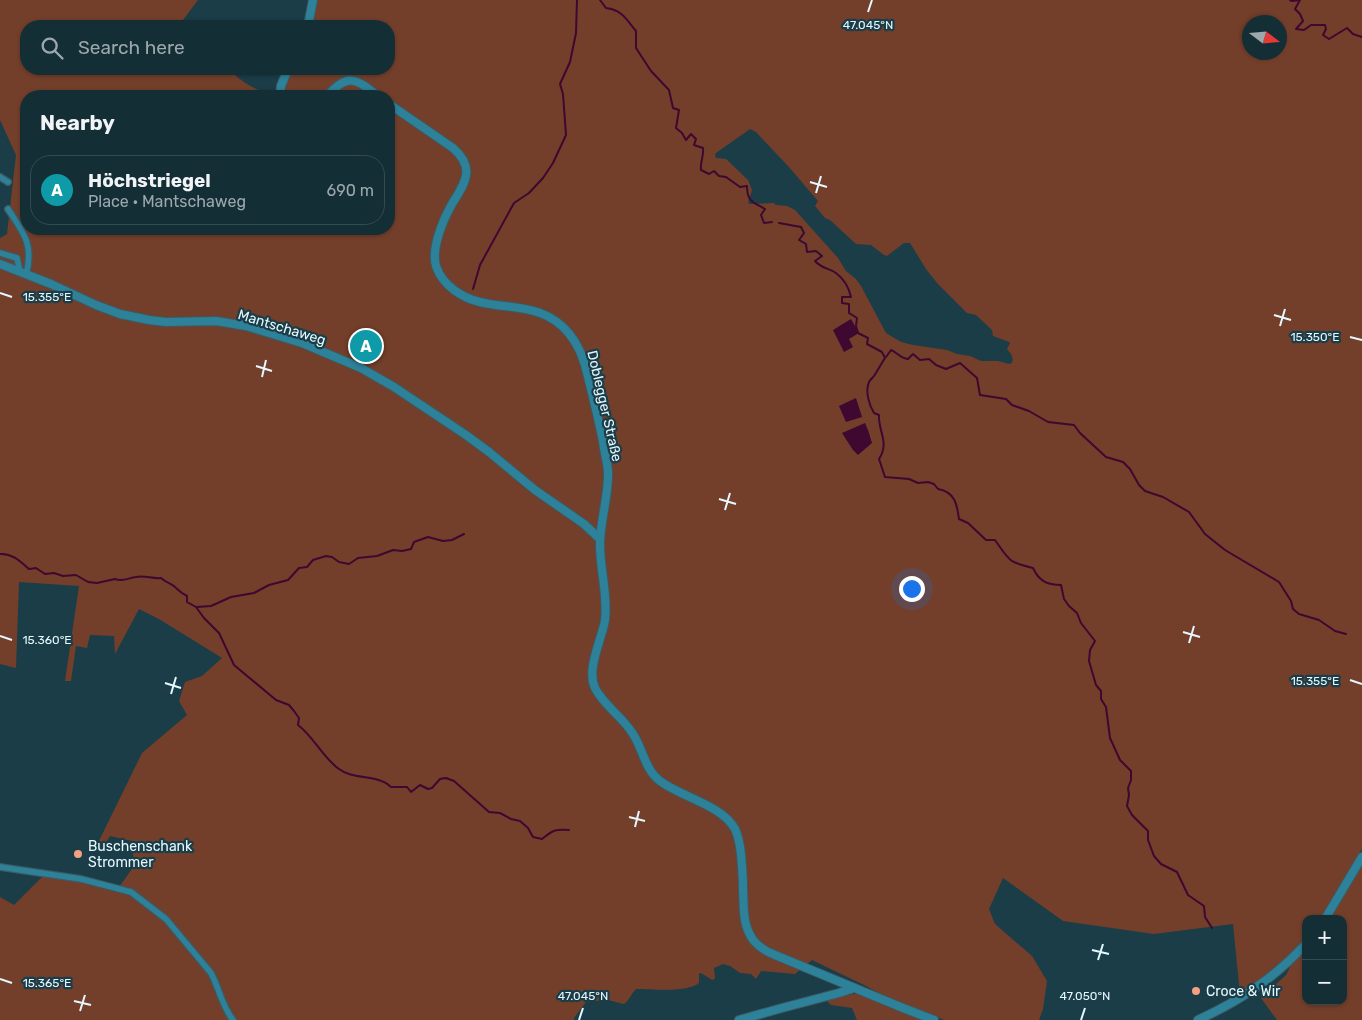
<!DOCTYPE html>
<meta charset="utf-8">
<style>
:root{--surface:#142e36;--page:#213a42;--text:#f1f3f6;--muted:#9da8ad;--line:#334a51;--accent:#f3a082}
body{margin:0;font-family:Rubik,sans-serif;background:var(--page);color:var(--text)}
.controls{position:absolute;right:15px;bottom:15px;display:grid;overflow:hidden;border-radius:10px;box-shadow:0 1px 4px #0004}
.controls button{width:45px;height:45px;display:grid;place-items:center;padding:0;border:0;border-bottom:1px solid var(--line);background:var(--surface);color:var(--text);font:25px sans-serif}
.compass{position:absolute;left:1242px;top:15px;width:45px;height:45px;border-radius:50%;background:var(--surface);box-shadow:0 1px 4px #0004;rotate:106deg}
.you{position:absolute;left:911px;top:588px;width:18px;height:18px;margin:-12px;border:4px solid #fff;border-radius:50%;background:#1a73e8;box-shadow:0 0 0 8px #1a73e833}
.badge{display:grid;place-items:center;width:32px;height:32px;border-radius:50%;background:var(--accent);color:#fff;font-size:16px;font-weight:700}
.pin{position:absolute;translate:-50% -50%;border:2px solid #fff;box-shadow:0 1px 5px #0006}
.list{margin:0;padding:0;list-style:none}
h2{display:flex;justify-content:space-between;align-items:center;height:65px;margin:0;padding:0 20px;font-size:21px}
h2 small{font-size:16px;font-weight:400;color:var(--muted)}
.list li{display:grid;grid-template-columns:32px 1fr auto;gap:15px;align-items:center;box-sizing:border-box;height:70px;margin:0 10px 10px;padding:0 10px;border:1px solid var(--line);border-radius:20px}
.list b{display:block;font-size:19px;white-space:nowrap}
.list p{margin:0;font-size:16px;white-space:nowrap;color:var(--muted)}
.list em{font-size:16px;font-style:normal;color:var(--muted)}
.icon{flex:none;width:28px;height:28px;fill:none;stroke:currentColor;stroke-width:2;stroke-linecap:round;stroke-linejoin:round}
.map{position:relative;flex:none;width:1362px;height:1020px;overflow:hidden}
.search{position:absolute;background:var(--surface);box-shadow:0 1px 4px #0004;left:20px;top:20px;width:375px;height:55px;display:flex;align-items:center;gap:12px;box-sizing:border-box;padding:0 18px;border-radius:20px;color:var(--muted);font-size:19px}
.panel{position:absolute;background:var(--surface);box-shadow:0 1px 4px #0004;left:20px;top:90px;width:375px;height:145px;border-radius:20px}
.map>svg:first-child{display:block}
.green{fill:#733f2b;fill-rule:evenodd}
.water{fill:#3e0830}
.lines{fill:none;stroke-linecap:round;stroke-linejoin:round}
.stream{stroke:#3e0830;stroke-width:2}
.street-casing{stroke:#3c5b64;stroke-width:8}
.secondary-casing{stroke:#3c5b64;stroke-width:10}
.street{stroke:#2d829a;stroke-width:5.5}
.secondary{stroke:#2d829a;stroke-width:8}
.ticks{fill:none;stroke:#e5f8ff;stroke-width:2}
.poi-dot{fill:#f3a082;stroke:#1b3d48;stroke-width:2}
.labels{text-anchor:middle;stroke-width:4.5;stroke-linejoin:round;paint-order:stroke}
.street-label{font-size:14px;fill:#e5f8ff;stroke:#1b3d48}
.poi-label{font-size:14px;fill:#e5f8ff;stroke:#1b3d48;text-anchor:start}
.ticks-label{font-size:12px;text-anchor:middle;fill:#e5f8ff;stroke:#1b3d48;stroke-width:4.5;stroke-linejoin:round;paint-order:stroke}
</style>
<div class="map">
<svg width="1362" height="1020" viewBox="0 0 1362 1020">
<rect width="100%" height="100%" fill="#1b3d48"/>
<g class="green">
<path d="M0,0H198L180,24L183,26H26V69H228C245,84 258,94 282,94L293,69H389V26H313L317,0H1362V849L1326,912L1320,919H1306V937L1299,946L1267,975L1240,994L1233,924L1154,934L1063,921L1003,878L989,909L995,924L1032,956L1047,981L1043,1009L1039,1020H944L886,997L864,985L812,960L795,974L761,971L756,979L751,974L740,973L730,966L723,964L714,968L715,978L713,980C708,978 705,974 699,973V983C686,993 653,989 636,989C631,994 630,999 624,1004L608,1000L586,1002L574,1018V1020H0V897L14,905L43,876L82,882L117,890L134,866L132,841L110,836L101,851L95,849L142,753L187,715L179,701L185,682L202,676L222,658L159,619L139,609L115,654L114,636L90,635L87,648L76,646L71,681H65L79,586L19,582L16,668L0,664V238L7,234L16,155L0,120ZM1250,22H1280V52H1250ZM26,96H389V229H26ZM750,129L756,132L788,166L818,201L815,206L825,218L830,220L856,244L871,245L884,255L887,256L904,243H910L926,269L937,283L967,313L976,315L992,330L993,336L1009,342L1010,343L1007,349C1011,354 1014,357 1012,363L1009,364L998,361H981L970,356L957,354L947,350L913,345L901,342L886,333L861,286L856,279L846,271L838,258L795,210L787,206L776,205L774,203L750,204L748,203L752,190L748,180L726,159L716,158L715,155L716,153Z"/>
<polygon points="1362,862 1362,1020 1277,1020 1261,998 1286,975 1291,965 1306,949 1306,1001 1343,1001 1343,919 1330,919"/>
<polygon points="863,993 894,1009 922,1020 857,1020 852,1008 831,1005 827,1001 834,996"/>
</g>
<g class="water">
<polygon points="851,319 859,333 849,339 853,347 844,352 833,330"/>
<polygon points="856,398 862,417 846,422 839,406"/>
<polygon points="865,423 868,430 872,443 858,455 853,450 842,433"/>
</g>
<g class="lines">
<g class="stream">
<path d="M600,0L606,8C622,10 626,19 636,31V48L651,71L669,90L673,108L679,110L676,128L682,133L686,140L691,134L696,139L694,145L703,148C704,157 700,161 701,170L709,174L714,171L719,176L726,177L740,187L747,186C747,202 753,202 765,209L761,215L764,223L772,222"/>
<polyline points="1290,0 1292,1 1300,0 1295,9 1300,14 1303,21 1296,29 1304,30 1311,25 1325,25 1326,29 1323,35 1329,39 1347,28 1353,34 1362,37"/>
<path d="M779,223L801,227L804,233L799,240L806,244L807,252L816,251L822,256L815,261C822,269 829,268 836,273C844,279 849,288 851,297H842V303L849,304V313L857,318L856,326L858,333L868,338L867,344L882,352L885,358C881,364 878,370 874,376C872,379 871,378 869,382C865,391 869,405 874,413L879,415C878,432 890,442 879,459L885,477L909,479L918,483L928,482L934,484L938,489C955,492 957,504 959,519L968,523L986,540H995C1010,561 1008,562 1033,568C1039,581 1047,585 1061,585L1064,599L1069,606L1077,613L1081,623L1095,641L1090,650L1089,661L1096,685L1101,691V699L1106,707L1110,738L1120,760L1131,771V780L1128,788L1129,795L1127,806L1132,815L1148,831V840L1154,856L1161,864L1177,872L1188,895L1204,906L1205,917L1212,928"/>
<polyline points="473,289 480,265 514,203 529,193 543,178 553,163 566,135 563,94 560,84 570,62 576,33 577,0"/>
<path d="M886,357L891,350C898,353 900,358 908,359L913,354L920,360L929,359L936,365L946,369L960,363L977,378L980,395L1006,399L1012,405L1029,411L1048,422L1074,425L1080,433L1106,457L1123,462L1130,469L1139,485L1145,491L1163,497L1189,512L1205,534L1225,550L1279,582L1291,601L1293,609L1299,614L1319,620L1335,631L1346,634"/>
<path d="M0,554C12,553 20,561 29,569L36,568L45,574L54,573L63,576L76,575L88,582L97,583L115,579C123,582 128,578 136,577C145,575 152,579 161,578C166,583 172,583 176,588C180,592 181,593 187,596V602L196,607L204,618L219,633L234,665L276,700L289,705L294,711L299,718L298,725C314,737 323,758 339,769C353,780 378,774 391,787H407L411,792L420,785L428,789L432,788L440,779L446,778L454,781L489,812L500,813L511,819L520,821L528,828L533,837L542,839C553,830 555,829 569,830"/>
<polyline points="197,607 211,606 231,597 254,593 269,585 288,580 299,568 307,567 313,560 326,556 332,557 339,562 349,564 358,558 377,556 393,550 402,551 411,549 414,542 428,537 443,541 452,540 464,534"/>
</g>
<defs>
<g id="street">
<polyline points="0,177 8,182"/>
<path d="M8,209C24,233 34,245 26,275"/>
<polyline points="0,253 17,258 20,272"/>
<path d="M0,867L81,879L131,892L166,919L211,973C219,988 222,1006 233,1020"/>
</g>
<g id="secondary">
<polyline points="308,26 313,0"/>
<polyline points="280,96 281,86 288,69"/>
<path d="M327,96C348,73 355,78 378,96"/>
<path d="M389,104L453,148C476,168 465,183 452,204C443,220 431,248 436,266C439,275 446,284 454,290C483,312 519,301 549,317C570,328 582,350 587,373C593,395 598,418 603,441C604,451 607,461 608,471C609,496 600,520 600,545C600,570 608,594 605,620C602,639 586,669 595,688C604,706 623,717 633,734C643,749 645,770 660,781C681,797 722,805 735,829C739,837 740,846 741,854C742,865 743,877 743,889C744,907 742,926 754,941C760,948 767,952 775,955L903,1008L934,1020"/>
<polyline points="0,264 51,284 96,305 120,314 149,320 166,322 216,321 246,326 302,343 361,368 394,387 466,435 489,452 535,490 584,524 600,539"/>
<polyline points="1325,919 1362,857"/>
<polyline points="739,1020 782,1008 839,993 854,988"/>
<path d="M1198,1020C1241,1000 1273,979 1306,944"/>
</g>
</defs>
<use href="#street" class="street-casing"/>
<use href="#secondary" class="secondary-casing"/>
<use href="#street" class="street"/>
<use href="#secondary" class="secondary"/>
</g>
<path class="ticks" d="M868,12L872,0M810,182L827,187M816,193L821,176M0,293L12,297M1274,315L1291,320M1280,326L1285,309M1350,337L1362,340M256,366L272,371M262,377L266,360M719,499L736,504M725,510L730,493M1183,632L1200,637M0,636L12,640M1189,643L1194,626M1350,680L1362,684M165,683L181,688M171,694L176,677M629,817L645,821M635,827L639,811M1092,950L1109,954M1098,960L1103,944M0,979L12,983M74,1001L91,1005M80,1011L85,995M579,1020L583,1008M1081,1020L1085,1008"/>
<g class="poi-dot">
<circle cx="78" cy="854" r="5"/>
<circle cx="1196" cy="991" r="5"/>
</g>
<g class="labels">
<g class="street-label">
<text transform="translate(282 327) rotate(17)" y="5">Mantschaweg</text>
<text transform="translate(605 406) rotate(77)" y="5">Doblegger Straße</text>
</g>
<g class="poi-label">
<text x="88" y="851">Buschenschank<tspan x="88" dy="16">Strommer</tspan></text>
<text x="1206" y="996">Croce &amp; Wir</text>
</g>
</g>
<g class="ticks-label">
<text x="868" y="29">47.045°N</text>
<text x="47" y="301">15.355°E</text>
<text x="1315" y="341">15.350°E</text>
<text x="47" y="644">15.360°E</text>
<text x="1315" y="685">15.355°E</text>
<text x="47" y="987">15.365°E</text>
<text x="583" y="1000">47.045°N</text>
<text x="1085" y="1000">47.050°N</text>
</g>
</svg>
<div class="controls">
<button>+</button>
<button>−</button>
</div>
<svg class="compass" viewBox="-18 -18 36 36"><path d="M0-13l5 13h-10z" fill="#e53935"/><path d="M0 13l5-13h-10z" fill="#9da8ad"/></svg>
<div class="you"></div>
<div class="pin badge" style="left:366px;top:346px;background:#0f9aa8">A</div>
<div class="search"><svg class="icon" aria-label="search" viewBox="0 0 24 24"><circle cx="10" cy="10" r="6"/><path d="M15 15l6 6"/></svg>Search here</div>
<section class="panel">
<h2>Nearby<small></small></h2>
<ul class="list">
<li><span class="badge" style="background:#0f9aa8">A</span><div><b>Höchstriegel</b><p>Place · Mantschaweg</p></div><em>690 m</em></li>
</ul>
</section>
</div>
